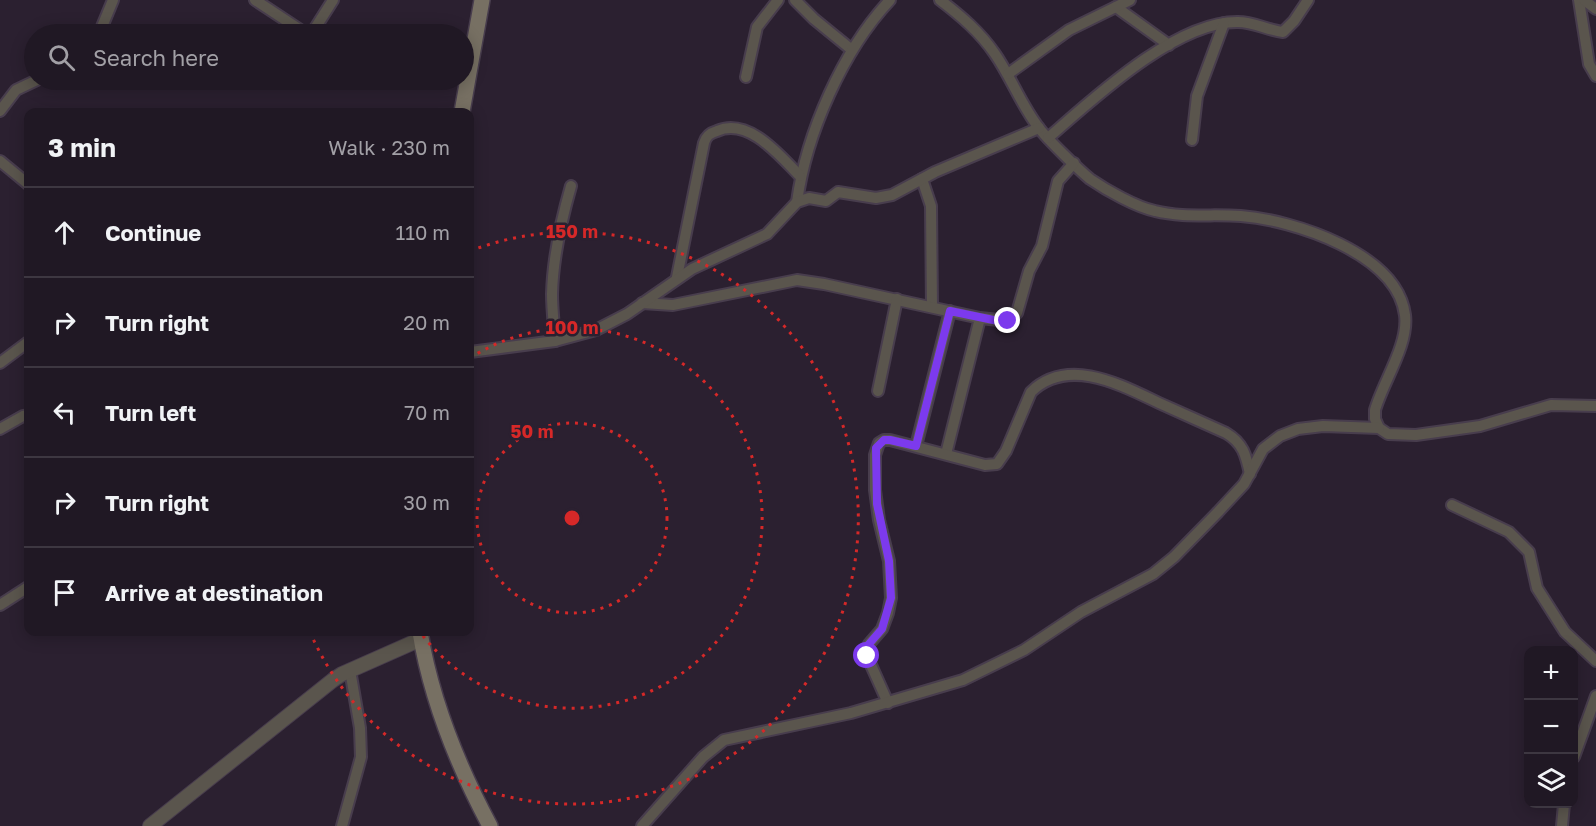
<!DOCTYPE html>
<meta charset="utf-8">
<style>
:root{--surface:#201824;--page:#28212c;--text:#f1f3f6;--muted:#a2a0a6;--line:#3d3741}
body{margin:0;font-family:"Golos Text",sans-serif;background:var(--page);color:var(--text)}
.controls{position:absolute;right:18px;bottom:18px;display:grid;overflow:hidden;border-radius:12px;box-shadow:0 3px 15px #0003}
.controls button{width:54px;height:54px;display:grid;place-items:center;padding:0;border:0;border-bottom:2px solid var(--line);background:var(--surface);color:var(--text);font:30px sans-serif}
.stop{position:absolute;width:18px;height:18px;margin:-14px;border:4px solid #7c3aed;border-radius:50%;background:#fff}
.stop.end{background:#7c3aed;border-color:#fff;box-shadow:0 2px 6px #0008}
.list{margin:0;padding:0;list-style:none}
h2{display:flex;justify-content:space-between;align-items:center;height:78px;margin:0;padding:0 24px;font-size:26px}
h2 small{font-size:20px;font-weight:400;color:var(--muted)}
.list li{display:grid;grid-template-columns:39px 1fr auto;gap:18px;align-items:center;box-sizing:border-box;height:90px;padding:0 24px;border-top:2px solid var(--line)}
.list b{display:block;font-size:22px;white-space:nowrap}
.list em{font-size:20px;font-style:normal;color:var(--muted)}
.icon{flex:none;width:33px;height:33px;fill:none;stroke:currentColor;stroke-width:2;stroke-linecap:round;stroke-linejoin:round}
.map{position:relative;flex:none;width:1596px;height:826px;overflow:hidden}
.search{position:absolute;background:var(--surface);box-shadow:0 3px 15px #0003;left:24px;top:24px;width:450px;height:66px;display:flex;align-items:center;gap:15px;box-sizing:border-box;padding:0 21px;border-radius:33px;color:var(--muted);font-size:22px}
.panel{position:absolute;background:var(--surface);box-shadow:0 3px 15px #0003;left:24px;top:108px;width:450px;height:528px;border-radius:12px}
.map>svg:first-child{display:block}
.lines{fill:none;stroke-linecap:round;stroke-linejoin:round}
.minor-casing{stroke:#483d4d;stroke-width:14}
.tertiary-casing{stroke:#483d4d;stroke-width:16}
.secondary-casing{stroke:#483d4d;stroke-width:18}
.minor{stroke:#5a554d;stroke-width:10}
.tertiary{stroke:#5a554d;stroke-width:14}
.secondary{stroke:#777063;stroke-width:15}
.route{stroke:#7c3aed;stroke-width:8}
.ring{fill:none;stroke:#d62828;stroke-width:3;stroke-dasharray:3 6}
.centre{fill:#d62828;stroke:#2b2030;stroke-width:3}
.ring-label{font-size:18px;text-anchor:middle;font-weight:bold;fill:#d62828;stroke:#2b2030;stroke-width:5;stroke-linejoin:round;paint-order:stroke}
</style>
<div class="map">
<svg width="1596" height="826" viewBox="0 0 1596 826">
<rect width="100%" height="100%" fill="#2b2030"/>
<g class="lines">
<defs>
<g id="minor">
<polyline points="255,0 305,33 314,30 333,0"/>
<polyline points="795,0 814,19 852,50"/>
<path d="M940,0C961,16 980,32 995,54C1011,77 1021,105 1039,128C1048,140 1078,169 1090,179C1106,190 1136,207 1155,211C1183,218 1212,214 1241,216C1293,220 1397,253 1405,315C1409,344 1383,382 1375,410V419L1379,428L1388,434L1416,435L1480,426L1551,405L1596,406"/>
<polyline points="1579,0 1589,64 1596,76"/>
<polyline points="1584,0 1596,9"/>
<polyline points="1116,7 1169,45"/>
<polyline points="99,34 113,0"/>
<polyline points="1008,74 1069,30 1130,0"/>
<polyline points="746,77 757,27 778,0"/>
<polyline points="0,111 16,90 37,80"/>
<path d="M1048,138C1093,99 1176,21 1238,22C1254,22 1267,30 1283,32L1294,21L1308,0"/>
<polyline points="1192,140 1197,96 1224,23"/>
<polyline points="0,161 28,184"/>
<polyline points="922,179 931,206 932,307"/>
<path d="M797,202C806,134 843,50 890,0"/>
<path d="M677,277L704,143C706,136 710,133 717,131C749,117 780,156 800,176"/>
<polyline points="642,303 673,305 797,280 824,284 980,318 1008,321 1017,313 1029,271 1042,246 1058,181 1074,163"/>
<path d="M555,341C554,325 552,309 552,294C553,257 561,221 571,186"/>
<polyline points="470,352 555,341 596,330 627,314 692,269 767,234 797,202 809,198 826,201 838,192 876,198 892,195 935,172 1039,128"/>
<polyline points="0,363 28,342"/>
<polyline points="878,391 897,299"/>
<polyline points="0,429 23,416 28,415"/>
<polyline points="916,446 950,311"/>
<polyline points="946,454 980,318"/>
<polyline points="1452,505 1509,532 1529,552 1537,588 1565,632 1596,661"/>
<polyline points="0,605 28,587"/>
<path d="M888,703L867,656L869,644L882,629L888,613L891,598L889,561L879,520L875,490V455L879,443L884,440H890L985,465L997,464L1006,451L1031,392C1068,356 1121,385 1159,403C1181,413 1204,423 1226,433C1243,443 1246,455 1250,474"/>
<polyline points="1574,757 1596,696"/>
<polyline points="342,826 361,757 360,728 350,670"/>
<polyline points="642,826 703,757 724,740 851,713 963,680 1024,650 1081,612 1153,574 1174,557 1218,512 1244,484 1263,449 1280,436 1298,429 1323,426 1379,428"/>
<polyline points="1562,826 1564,804"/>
</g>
<polyline id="tertiary" points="150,826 333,680 342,674 421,639"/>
<g id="secondary">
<polyline points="462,112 482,0"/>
<path d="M420,632C431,699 458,766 490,826"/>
</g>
</defs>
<use href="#minor" class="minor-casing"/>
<use href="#tertiary" class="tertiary-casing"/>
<use href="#secondary" class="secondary-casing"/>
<use href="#minor" class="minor"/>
<use href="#tertiary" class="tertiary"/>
<use href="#secondary" class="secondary"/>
</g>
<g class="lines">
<polyline class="route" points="867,656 869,644 882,629 891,598 889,561 877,504 876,448 884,440 890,440 916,446 950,311 1003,322 1008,321"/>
</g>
<g class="ring">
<circle cx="572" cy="518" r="95"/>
<path d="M470 358A190 190 0 1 1 420 632"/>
<path d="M470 251A286 286 0 1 1 310 632"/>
</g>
<circle cx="572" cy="518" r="9" class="centre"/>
<g class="ring-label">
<text x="572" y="238">150 m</text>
<text x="572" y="334">100 m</text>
<text x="532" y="438">50 m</text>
</g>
</svg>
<div class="controls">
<button>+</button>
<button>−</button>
<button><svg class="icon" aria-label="layers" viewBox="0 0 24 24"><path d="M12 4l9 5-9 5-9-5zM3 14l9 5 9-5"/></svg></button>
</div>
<div class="stop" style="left:867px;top:656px"></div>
<div class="stop end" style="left:1008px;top:321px"></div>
<div class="search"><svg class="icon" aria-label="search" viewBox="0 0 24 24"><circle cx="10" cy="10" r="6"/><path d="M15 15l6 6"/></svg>Search here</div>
<section class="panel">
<h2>3 min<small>Walk · 230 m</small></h2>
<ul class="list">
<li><svg class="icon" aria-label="ahead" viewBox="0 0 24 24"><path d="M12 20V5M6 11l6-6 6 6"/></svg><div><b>Continue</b></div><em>110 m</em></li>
<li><svg class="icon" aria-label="right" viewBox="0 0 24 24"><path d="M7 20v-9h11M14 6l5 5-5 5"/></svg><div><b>Turn right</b></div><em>20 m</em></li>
<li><svg class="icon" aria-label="left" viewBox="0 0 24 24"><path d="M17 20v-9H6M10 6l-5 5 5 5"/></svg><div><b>Turn left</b></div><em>70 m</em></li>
<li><svg class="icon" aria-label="right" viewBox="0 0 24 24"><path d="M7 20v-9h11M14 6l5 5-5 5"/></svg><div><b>Turn right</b></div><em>30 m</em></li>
<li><svg class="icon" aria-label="arrive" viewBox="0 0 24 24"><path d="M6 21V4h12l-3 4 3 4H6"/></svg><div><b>Arrive at destination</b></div></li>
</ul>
</section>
</div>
